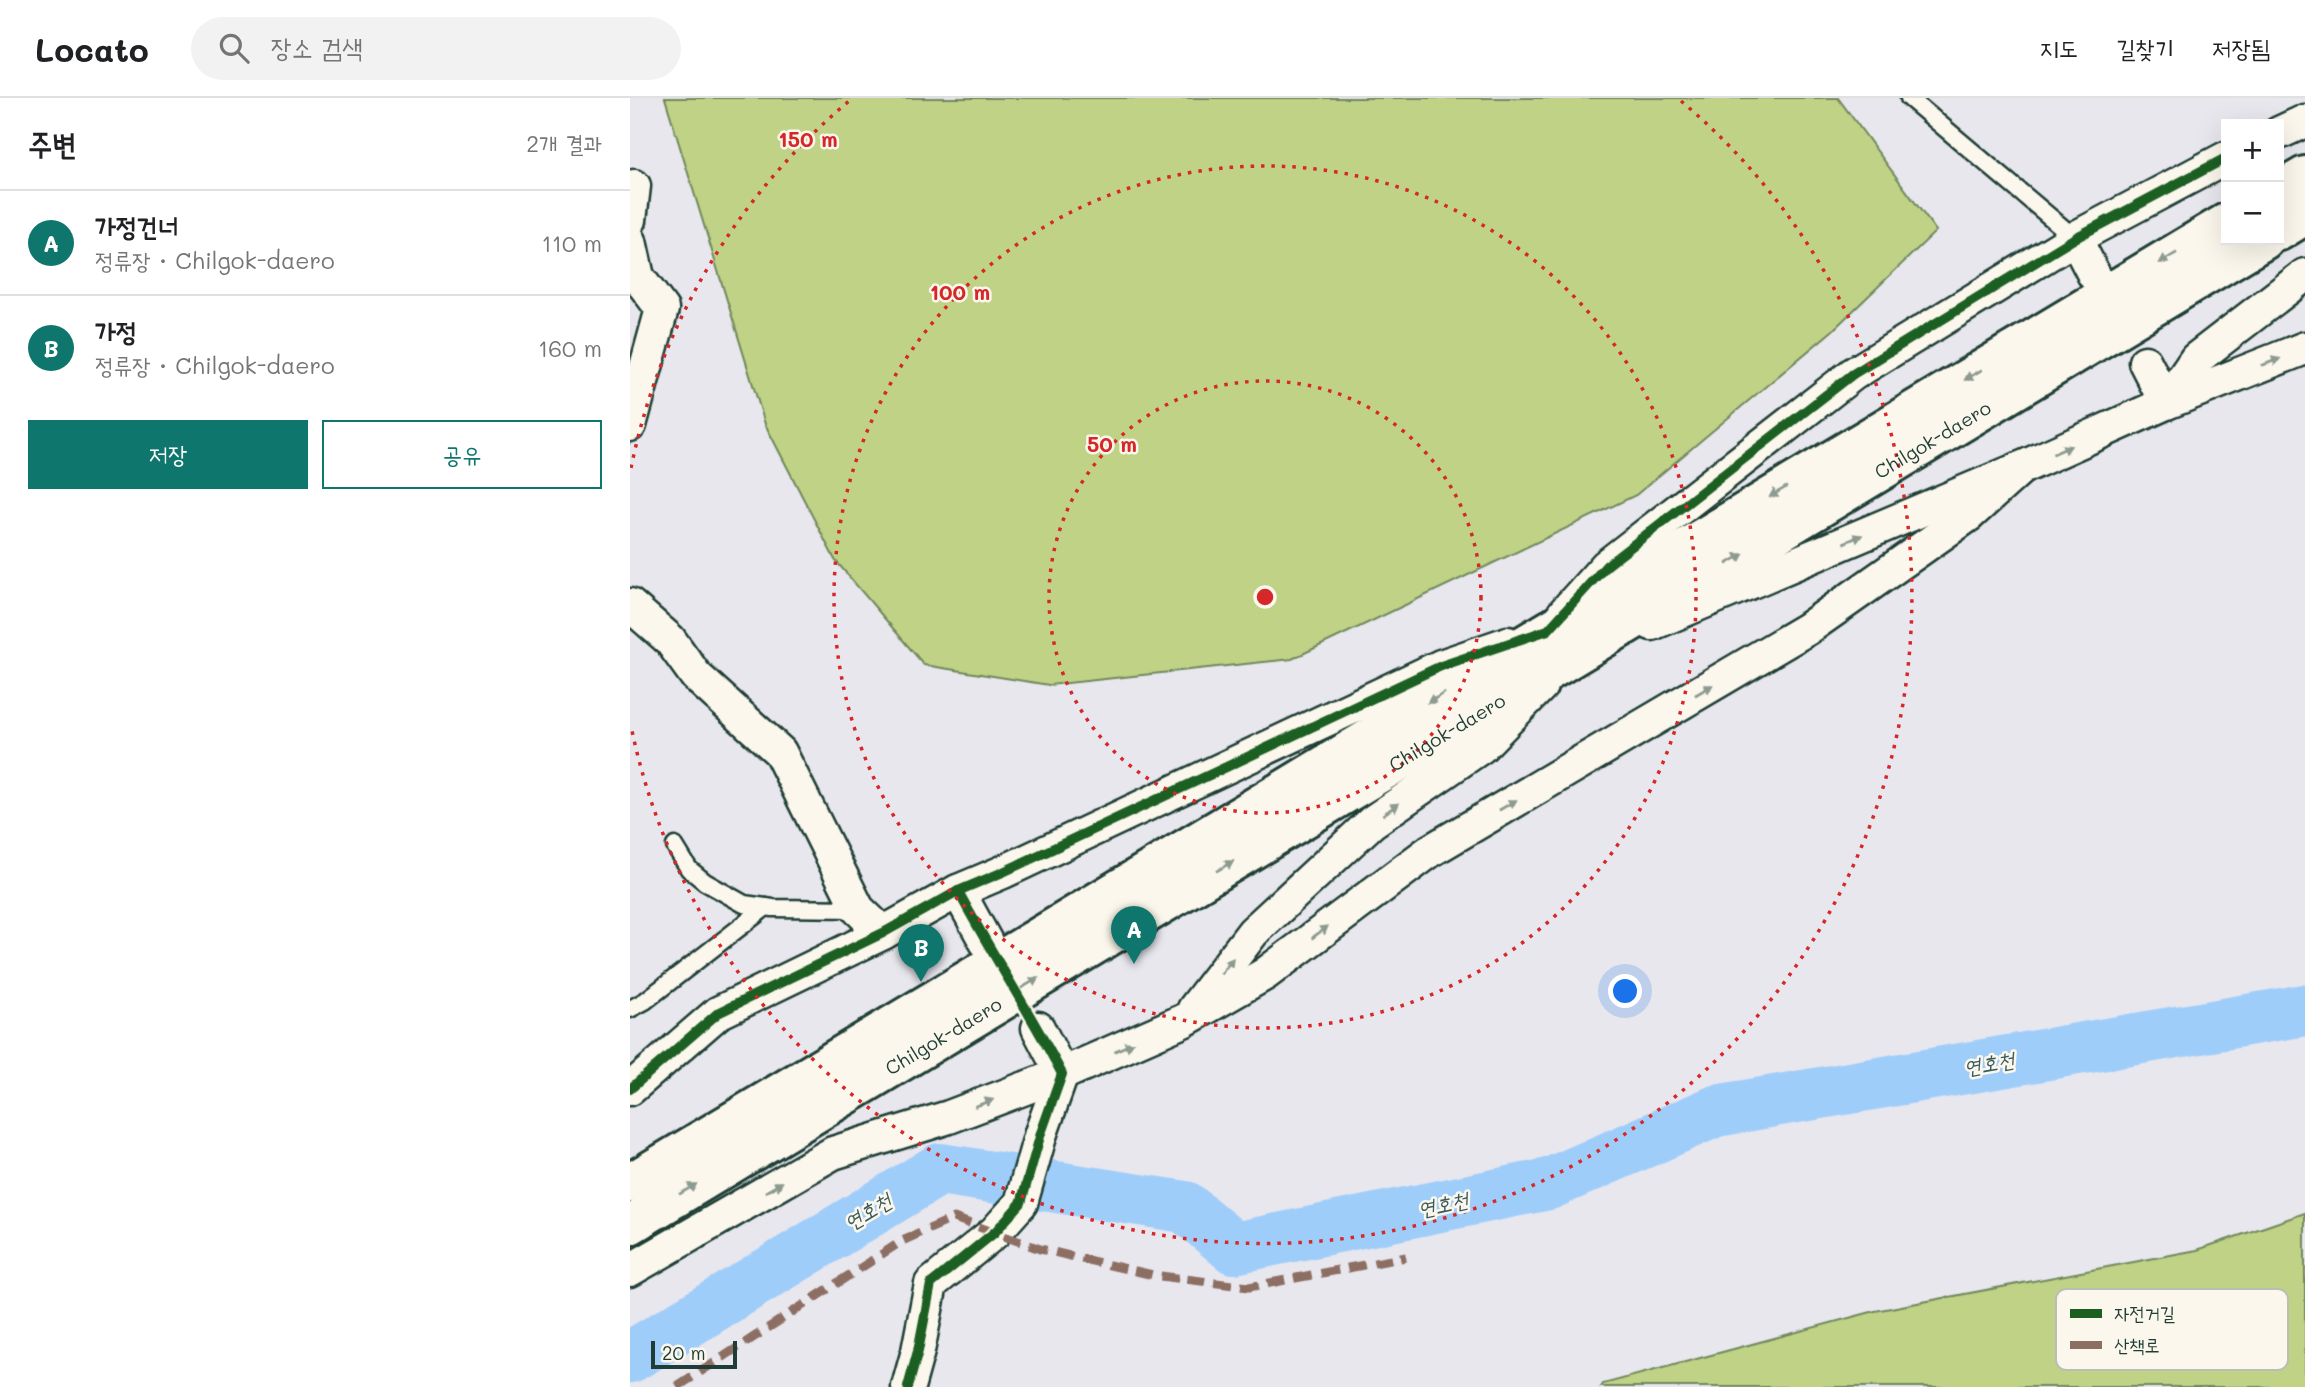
<!DOCTYPE html>
<html lang="ko">
<meta charset="utf-8">
<style>
:root{--surface:#fff;--page:#f2f2f2;--text:#202124;--muted:#757577;--line:#e0e0e0;--accent:#0f766e}
body{margin:0;font-family:Mali,"Poor Story",sans-serif;background:var(--page);color:var(--text)}
.controls{position:absolute;right:21px;top:21px;display:grid;overflow:hidden;border-radius:0px;box-shadow:0 7px 28px #0002}
.controls button{width:63px;height:63px;display:grid;place-items:center;padding:0;border:0;border-bottom:2px solid var(--line);background:var(--surface);color:var(--text);font:35px sans-serif}
.scale{position:absolute;left:21px;bottom:18px;width:86px;box-sizing:border-box;padding-left:7px;border:4px solid #1f3d34;border-top:0;font-size:19px;line-height:24px;white-space:nowrap;color:#1f3d34;-webkit-text-stroke:5px #fbf7ec;paint-order:stroke}
.you{position:absolute;left:996px;top:894px;width:24px;height:24px;margin:-18px;border:5px solid #fff;border-radius:50%;background:#1a73e8;box-shadow:0 0 0 10px #1a73e833}
.badge{display:grid;place-items:center;width:46px;height:46px;border-radius:50%;background:var(--accent);color:#fff;font-size:23px;font-weight:700}
.pin{position:absolute;translate:-50% -58px;filter:drop-shadow(0 2px 4px #0008)}
.pin::after{content:'';position:absolute;top:37px;width:24px;height:21px;background:inherit;clip-path:polygon(0 0,100% 0,50% 100%)}
.list{margin:0;padding:0;list-style:none}
h2{display:flex;justify-content:space-between;align-items:center;height:91px;margin:0;padding:0 28px;font-size:30px}
h2 small{font-size:23px;font-weight:400;color:var(--muted)}
.list li{display:grid;grid-template-columns:46px 1fr auto;gap:21px;align-items:center;box-sizing:border-box;height:105px;padding:0 28px;border-top:2px solid var(--line)}
.list b{display:block;font-size:26px;white-space:nowrap}
.list p{margin:0;font-size:23px;white-space:nowrap;color:var(--muted)}
.list em{font-size:23px;font-style:normal;color:var(--muted)}
.actions{display:flex;gap:14px;padding:21px 28px}
.actions a{flex:1;padding:16px 0;border:2px solid var(--accent);border-radius:0px;text-align:center;font-size:24px;color:var(--accent)}
.actions .main{background:var(--accent);color:#fff}
.icon{flex:none;width:38px;height:38px;fill:none;stroke:currentColor;stroke-width:2;stroke-linecap:round;stroke-linejoin:round}
.map{position:relative;flex:none;width:1675px;height:1289px;overflow:hidden}
header{display:flex;align-items:center;gap:42px;box-sizing:border-box;height:98px;padding:0 35px;background:var(--surface);border-bottom:2px solid var(--line)}
header strong{font-size:33px}
nav{display:flex;gap:38px;margin-inline-start:auto;font-size:24px}
.search{width:490px;height:63px;background:var(--page);display:flex;align-items:center;gap:18px;box-sizing:border-box;padding:0 24px;border-radius:38px;color:var(--muted);font-size:26px}
main{display:flex}
aside{flex:1;background:var(--surface)}
.map>svg:first-child{display:block}
.green{fill:#c0d286;stroke:#70885d;stroke-width:2}
.lines{fill:none;stroke-linecap:round;stroke-linejoin:round}
.river{stroke:#9fcdfa;stroke-width:52}
.lane-casing{stroke:#1f3d34;stroke-width:21}
.street-casing{stroke:#1f3d34;stroke-width:37}
.highway-casing{stroke:#1f3d34;stroke-width:44}
.lane{stroke:#fbf7ec;stroke-width:16}
.street{stroke:#fbf7ec;stroke-width:32}
.highway{stroke:#fbf7ec;stroke-width:38}
.quiet{stroke:#8d6e63;stroke-width:9;stroke-dasharray:18 9;stroke-linecap:butt}
.cycleway-casing{stroke:#fbf7ec;stroke-width:15}
.cycleway{stroke:#1b5e20;stroke-width:10}
.oneway{fill:#8d9a90}
.ring{fill:none;stroke:#d62828;stroke-width:3.5;stroke-dasharray:3.5 7}
.labels{text-anchor:middle;stroke-width:5;stroke-linejoin:round;paint-order:stroke}
.street-label{font-size:19px;fill:#1f3d34;stroke:#fbf7ec}
.water-label{font-size:21px;font-style:italic;fill:#395a5c;stroke:#fbf7ec}
.key{fill:#fbf7ec;stroke:#b9bfb5;stroke-width:2}
.key-label{font-size:19px;fill:#1f3d34}
.centre{fill:#d62828;stroke:#fbf7ec;stroke-width:3.5}
.ring-label{font-size:21px;text-anchor:middle;font-weight:bold;fill:#d62828;stroke:#fbf7ec;stroke-width:5;stroke-linejoin:round;paint-order:stroke}
</style>
<header>
<strong>Locato</strong>
<div class="search"><svg class="icon" aria-label="search" viewBox="0 0 24 24"><circle cx="10" cy="10" r="6"/><path d="M15 15l6 6"/></svg>장소 검색</div>
<nav><a>지도</a><a>길찾기</a><a>저장됨</a></nav>
</header>
<main>
<aside>
<h2>주변<small>2개 결과</small></h2>
<ul class="list">
<li><span class="badge">A</span><div><b>가정건너</b><p>정류장 · Chilgok-daero</p></div><em>110 m</em></li>
<li><span class="badge">B</span><div><b>가정</b><p>정류장 · Chilgok-daero</p></div><em>160 m</em></li>
</ul>
<div class="actions"><a class="main">저장</a><a>공유</a></div>
</aside>
<div class="map">
<svg width="1675" height="1289" viewBox="0 0 1675 1289">
<rect width="100%" height="100%" fill="#e8e7ee"/>
<filter id="ink" filterUnits="userSpaceOnUse"><feTurbulence type="fractalNoise" baseFrequency=".0143" numOctaves="2"/><feDisplacementMap in="SourceGraphic" scale="14" xChannelSelector="R" yChannelSelector="G"/><feConvolveMatrix kernelMatrix="1 2 1 2 8 2 1 2 1" color-interpolation-filters="sRGB"/></filter>
<g filter="url(#ink)">
<g class="green">
<polygon points="35,0 1208,0 1306,133 1202,233 1006,397 662,561 419,587 294,567 205,462 135,326"/>
<polygon points="1675,1115 1675,1289 971,1289 973,1286 1245,1213 1567,1152"/>
</g>
<g class="lines">
<polyline class="river" points="0,1259 310,1071 555,1109 604,1150 919,1086 1086,1013 1675,912"/>
<defs>
<g id="lane">
<polyline points="1279,0 1445,140"/>
<polyline points="45,748 59,771 75,784 114,806 143,810 228,811"/>
<polyline points="0,911 15,903 136,809"/>
</g>
<g id="street">
<polyline points="1649,35 1675,23"/>
<polyline points="0,122 4,88"/>
<polyline points="1445,140 1464,177"/>
<polyline points="0,143 8,179 32,211 0,327"/>
<polyline points="1515,264 1536,305 1566,261 1675,177"/>
<polyline points="0,507 40,542 66,578 150,654 228,811 253,835"/>
<polyline points="934,515 976,468 1223,276 1445,140 1596,60"/>
<polyline points="1022,526 1391,370 1536,305 1675,250"/>
<polyline points="328,793 356,844"/>
<polyline points="564,911 623,834 742,724 851,649 911,588"/>
<polyline points="0,991 88,915 253,835 328,793 373,774 811,568 878,545"/>
<polyline points="0,1172 203,1055 319,1019 432,976 555,922 635,876 800,753 1177,531 1339,417 1391,370"/>
<polyline points="278,1289 288,1253 301,1186 365,1134 391,1105 411,1035 432,976 408,930"/>
</g>
<g id="highway">
<polyline points="1649,93 1675,78"/>
<polyline points="1649,133 1675,117"/>
<polyline points="0,1085 1596,125"/>
<path id="s1" d="M0,1127L1634,142"/>
</g>
</defs>
<use href="#lane" class="lane-casing"/>
<use href="#street" class="street-casing"/>
<use href="#highway" class="highway-casing"/>
<use href="#lane" class="lane"/>
<use href="#street" class="street"/>
<use href="#highway" class="highway"/>
<polyline class="quiet" points="47,1289 272,1143 324,1120 410,1151 523,1177 619,1189 776,1159"/>
<defs>
<g id="cycleway">
<polyline points="0,991 88,915 253,835 328,793 373,774 811,568 918,532 976,468 1223,276 1445,140 1596,60"/>
<path d="M278,1289L288,1253L301,1186L365,1134L391,1105L411,1035L432,976C400,914 361,855 328,793"/>
</g>
</defs>
<use href="#cycleway" class="cycleway-casing"/>
<use href="#cycleway" class="cycleway"/>
</g>
<defs><path id="oneway-solid" d="M-6-.8H1V-3.2L6.5 0L1 3.2V.8H-6Z" transform="scale(1.75)"/></defs>
<g class="oneway">
<use href="#oneway-solid" transform="translate(1538 160) rotate(149)"/>
<use href="#oneway-solid" transform="translate(1641 264) rotate(-21)"/>
<use href="#oneway-solid" transform="translate(1343 277) rotate(149)"/>
<use href="#oneway-solid" transform="translate(1432 352) rotate(-24)"/>
<use href="#oneway-solid" transform="translate(1148 394) rotate(149)"/>
<use href="#oneway-solid" transform="translate(1223 441) rotate(-23)"/>
<use href="#oneway-solid" transform="translate(1105 461) rotate(-31)"/>
<use href="#oneway-solid" transform="translate(1074 592) rotate(-30)"/>
<use href="#oneway-solid" transform="translate(806 600) rotate(149)"/>
<use href="#oneway-solid" transform="translate(878 707) rotate(-30)"/>
<use href="#oneway-solid" transform="translate(761 711) rotate(-35)"/>
<use href="#oneway-solid" transform="translate(595 768) rotate(-31)"/>
<use href="#oneway-solid" transform="translate(690 834) rotate(-37)"/>
<use href="#oneway-solid" transform="translate(597 868) rotate(-52)"/>
<use href="#oneway-solid" transform="translate(400 885) rotate(-31)"/>
<use href="#oneway-solid" transform="translate(494 949) rotate(-24)"/>
<use href="#oneway-solid" transform="translate(354 1005) rotate(-21)"/>
<use href="#oneway-solid" transform="translate(144 1089) rotate(-30)"/>
<use href="#oneway-solid" transform="translate(58 1091) rotate(-31)"/>
</g>
</g>
<g class="ring">
<circle cx="635" cy="499" r="216"/>
<circle cx="635" cy="499" r="431"/>
<path d="M1 370A647 647 0 0 1 219 3M1051 3A647 647 0 1 1 1 628"/>
</g>
<g class="labels">
<g class="street-label">
<text dy="7" stroke="none"><textPath href="#s1" startOffset="1521">Chilgok-daero</textPath></text>
<text dy="7" stroke="none"><textPath href="#s1" startOffset="954">Chilgok-daero</textPath></text>
<text dy="7" stroke="none"><textPath href="#s1" startOffset="366">Chilgok-daero</textPath></text>
</g>
<g class="water-label">
<text transform="translate(1359 966) rotate(-10)" y="7">연호천</text>
<text transform="translate(813 1107) rotate(-12)" y="7">연호천</text>
<text transform="translate(238 1114) rotate(-31)" y="7">연호천</text>
</g>
</g>
<rect x="1426" y="1191" width="232" height="81" rx="10" class="key"/>
<rect x="1440" y="1211" width="32" height="9" fill="#1b5e20"/>
<rect x="1440" y="1243" width="32" height="8" fill="#8d6e63"/>
<g class="key-label">
<text x="1484" y="1222">자전거길</text>
<text x="1484" y="1254">산책로</text>
</g>
<circle cx="635" cy="499" r="10" class="centre"/>
<g class="ring-label">
<text x="178" y="49">150 m</text>
<text x="330" y="202">100 m</text>
<text x="482" y="354">50 m</text>
</g>
</svg>
<div class="controls">
<button>+</button>
<button>−</button>
</div>
<div class="scale">20 m</div>
<div class="you"></div>
<div class="pin badge" style="left:504px;top:866px">A</div>
<div class="pin badge" style="left:291px;top:884px">B</div>
</div>
</main>
